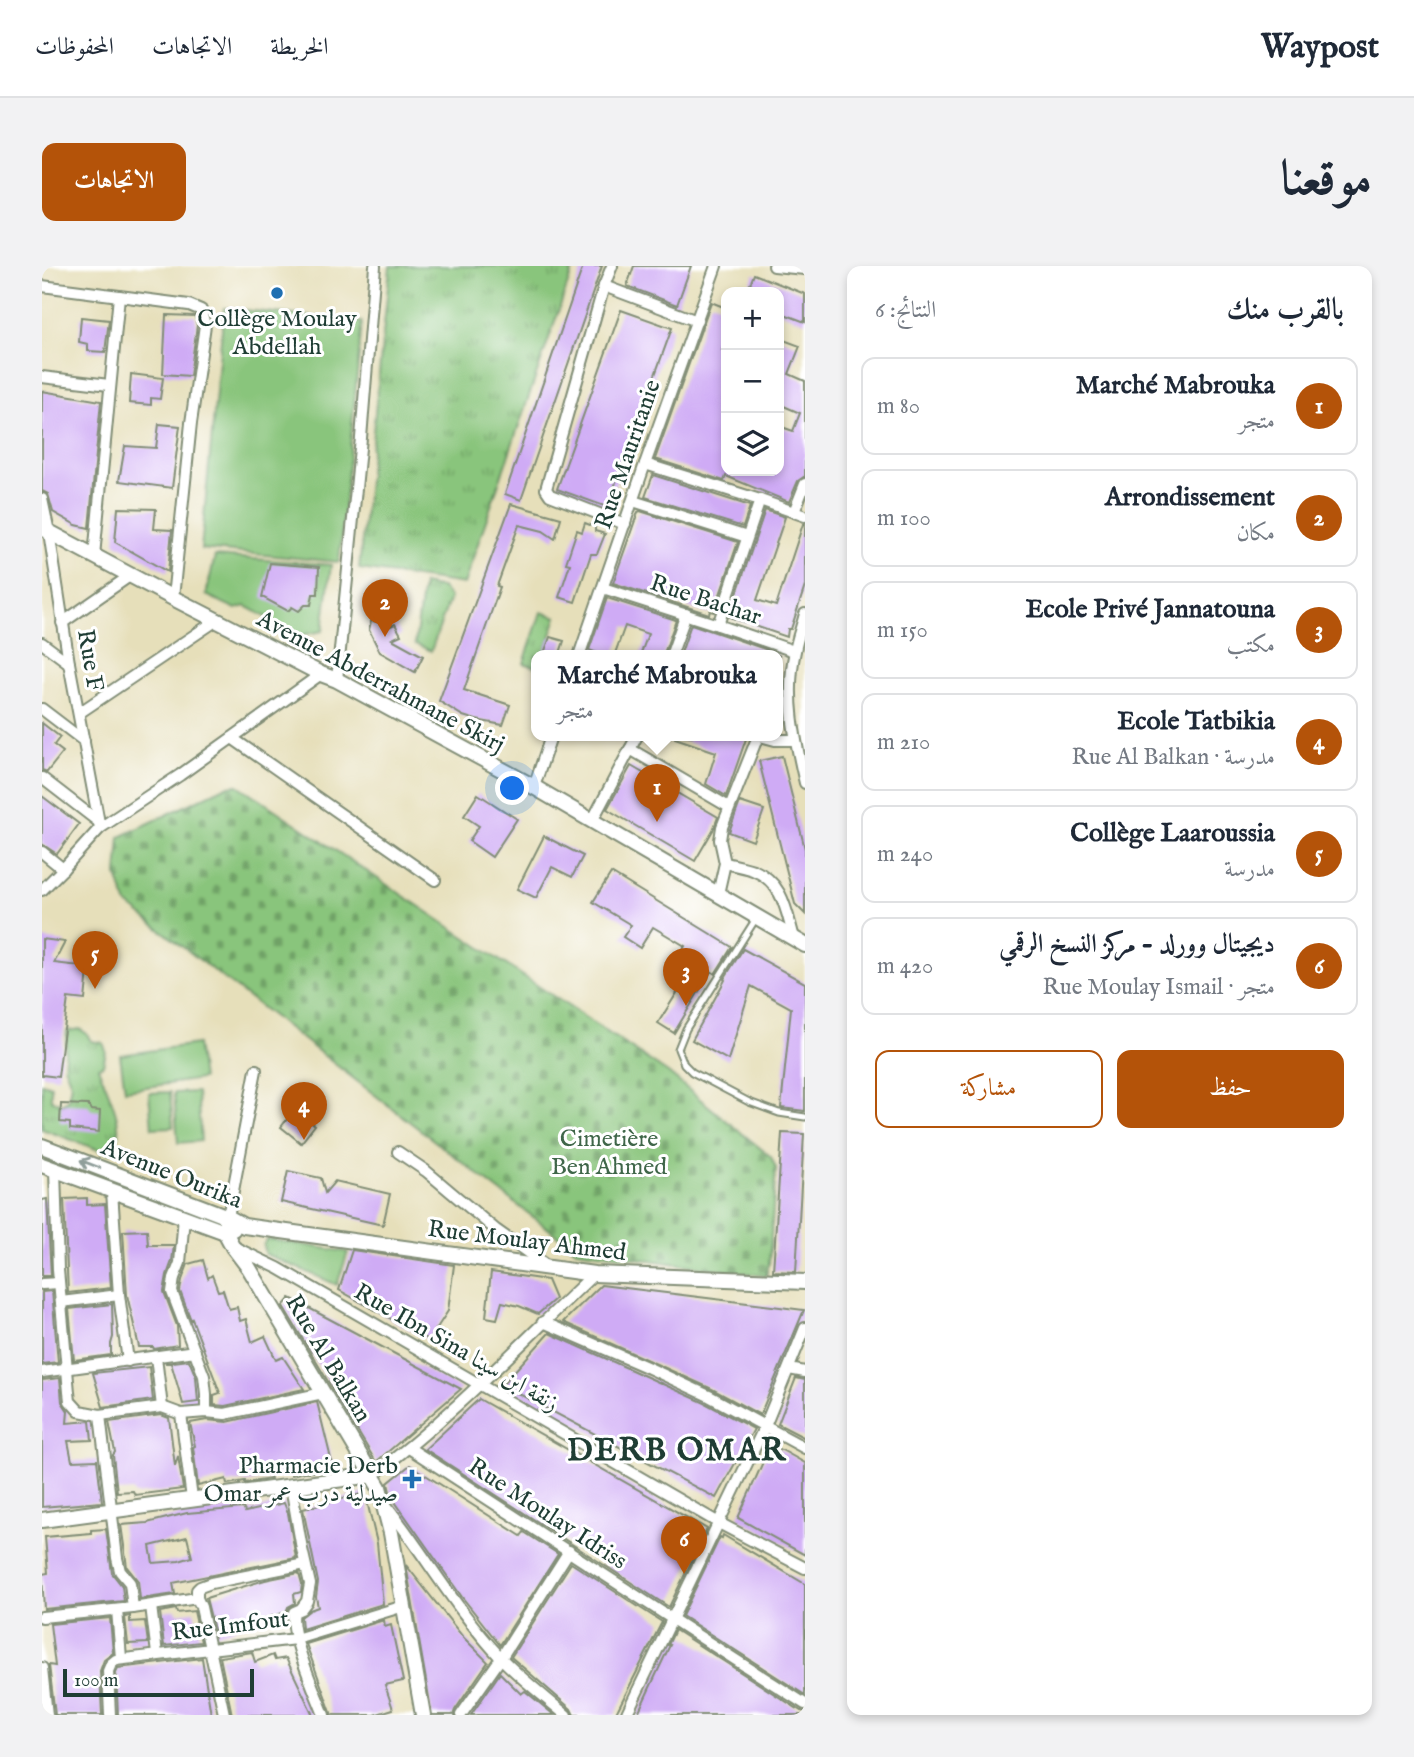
<!DOCTYPE html>
<html lang="ar">
<meta charset="utf-8">
<style>
:root{--surface:#fff;--page:#f2f2f3;--text:#1f2937;--muted:#747a83;--line:#e0e1e3;--accent:#b45309}
body{margin:0;font-family:"IM FELL English",Amiri,serif;background:var(--page);color:var(--text);direction:rtl}
.controls{position:absolute;right:21px;top:21px;display:grid;overflow:hidden;border-radius:14px;box-shadow:0 4px 10px #0003}
.controls button{width:63px;height:63px;display:grid;place-items:center;padding:0;border:0;border-bottom:2px solid var(--line);background:var(--surface);color:var(--text);font:35px sans-serif}
.scale{position:absolute;left:21px;bottom:18px;width:191px;box-sizing:border-box;padding-left:7px;border:4px solid #1f3d34;border-top:0;font-size:19px;line-height:24px;white-space:nowrap;color:#1f3d34;-webkit-text-stroke:5px #fff;paint-order:stroke}
.you{position:absolute;left:471px;top:523px;width:24px;height:24px;margin:-18px;border:5px solid #fff;border-radius:50%;background:#1a73e8;box-shadow:0 0 0 10px #1a73e833}
.badge{display:grid;place-items:center;width:46px;height:46px;border-radius:50%;background:var(--accent);color:#fff;font-size:23px;font-weight:700}
.pin{position:absolute;translate:-50% -58px;filter:drop-shadow(0 2px 4px #0008)}
.pin::after{content:'';position:absolute;top:37px;width:24px;height:21px;background:inherit;clip-path:polygon(0 0,100% 0,50% 100%)}
.popup{position:absolute;left:489px;top:384px;width:252px;height:91px;box-sizing:border-box;display:grid;place-content:center;border-radius:14px;background:var(--surface);filter:drop-shadow(0 2px 5px #0005);font-size:23px;white-space:nowrap;color:var(--muted)}
.popup b{font-size:26px;color:var(--text)}
.popup::after{content:'';position:absolute;left:50%;top:100%;margin-left:-14px;border:14px solid transparent;border-top-color:var(--surface)}
.list{margin:0;padding:0;list-style:none}
h2{display:flex;justify-content:space-between;align-items:center;height:91px;margin:0;padding:0 28px;font-size:30px}
h2 small{font-size:23px;font-weight:400;color:var(--muted)}
.list li{display:grid;grid-template-columns:46px 1fr auto;gap:21px;align-items:center;box-sizing:border-box;height:98px;margin:0 14px 14px;padding:0 14px;border:2px solid var(--line);border-radius:14px}
.list b{display:block;font-size:26px;white-space:nowrap}
.list p{margin:0;font-size:23px;white-space:nowrap;color:var(--muted)}
.list em{font-size:23px;font-style:normal;color:var(--muted)}
.actions{display:flex;gap:14px;padding:21px 28px}
.actions a{flex:1;padding:16px 0;border:2px solid var(--accent);border-radius:14px;text-align:center;font-size:24px;color:var(--accent)}
.actions .main{background:var(--accent);color:#fff}
.icon{flex:none;width:38px;height:38px;fill:none;stroke:currentColor;stroke-width:2;stroke-linecap:round;stroke-linejoin:round}
.map{position:relative;flex:none;width:763px;height:1449px;overflow:hidden;direction:ltr;border-radius:14px}
header{display:flex;align-items:center;gap:42px;box-sizing:border-box;height:98px;padding:0 35px;background:var(--surface);border-bottom:2px solid var(--line)}
header strong{font-size:33px}
nav{display:flex;gap:38px;margin-inline-start:auto;font-size:24px}
.intro{display:flex;align-items:center;justify-content:space-between;box-sizing:border-box;height:168px;padding:0 42px}
h1{margin:0;font-size:49px}
.button{padding:18px 32px;border-radius:14px;background:var(--accent);color:#fff;font-size:24px;font-weight:700}
main{display:flex;gap:42px;padding:0 42px}
aside{flex:1;background:var(--surface);border-radius:14px;box-shadow:0 4px 10px #0003}
.map>svg:first-child{display:block}
.green{fill:#89c57b;stroke:#548158;stroke-width:2}
.cemetery{fill:url(#cemetery-stones);stroke:#548158;stroke-width:2}
.park{fill:url(#park-tufts);stroke:#548158;stroke-width:2}
.building{fill:#cfabf5;fill-rule:evenodd}
.lines{fill:none;stroke-linecap:round;stroke-linejoin:round}
.service-casing{stroke:#828e77;stroke-width:9}
.minor-casing{stroke:#828e77;stroke-width:14}
.tertiary-casing{stroke:#828e77;stroke-width:18}
.service{stroke:#fff;stroke-width:5}
.minor{stroke:#fff;stroke-width:10}
.tertiary{stroke:#fff;stroke-width:14}
.oneway{stroke:#8f9e9a}
.poi-dot{fill:#1f6fb2;stroke:#fff;stroke-width:2.5}
.labels{text-anchor:middle;stroke-width:6;stroke-linejoin:round;paint-order:stroke}
.poi-label{font-size:24px;fill:#1f3d34;stroke:#fff}
.street-label{font-size:24px;fill:#1f3d34;stroke:#fff}
.park-label{font-size:24px;fill:#3f6649;stroke:#fff}
.district-label{font-size:32px;font-weight:bold;letter-spacing:2px;fill:#1f3d34;stroke:#fff}
</style>
<header>
<strong>Waypost</strong>
<nav><a>الخريطة</a><a>الاتجاهات</a><a>المحفوظات</a></nav>
</header>
<div class="intro"><h1>موقعنا</h1><a class="button">الاتجاهات</a></div>
<main>
<aside>
<h2>بالقرب منك<small>النتائج: 6</small></h2>
<ul class="list">
<li><span class="badge">1</span><div><b>Marché Mabrouka</b><p>متجر</p></div><em>80 m</em></li>
<li><span class="badge">2</span><div><b>Arrondissement</b><p>مكان</p></div><em>100 m</em></li>
<li><span class="badge">3</span><div><b>Ecole Privé Jannatouna</b><p>مكتب</p></div><em>150 m</em></li>
<li><span class="badge">4</span><div><b>Ecole Tatbikia</b><p>مدرسة · Rue Al Balkan</p></div><em>210 m</em></li>
<li><span class="badge">5</span><div><b>Collège Laaroussia</b><p>مدرسة</p></div><em>240 m</em></li>
<li><span class="badge">6</span><div><b>ديجيتال وورلد - مركز النسخ الرقمي</b><p>متجر · Rue Moulay Ismail</p></div><em>420 m</em></li>
</ul>
<div class="actions"><a class="main">حفظ</a><a>مشاركة</a></div>
</aside>
<div class="map">
<svg width="763" height="1449" viewBox="0 0 763 1449">
<defs>
<pattern id="cemetery-stones" width="16" height="16" patternUnits="userSpaceOnUse" patternTransform="scale(1.75)"><rect width="16" height="16" fill="#89c57b"/><path d="M2 7V4a2 2 0 0 1 4 0v3zM10 15v-3a2 2 0 0 1 4 0v3z" fill="#6fa166"/></pattern>
<pattern id="park-tufts" width="24" height="20" patternUnits="userSpaceOnUse" patternTransform="scale(1.75)"><rect width="24" height="20" fill="#89c57b"/><path d="M3 7l-1-3M5 7V3M7 7l1-3M15 17l-1-3M17 17v-4M19 17l1-3" fill="none" stroke="#6fa166"/></pattern>
</defs>
<rect width="100%" height="100%" fill="#fff"/>
<filter id="ink" filterUnits="userSpaceOnUse"><feTurbulence type="fractalNoise" baseFrequency=".0143" numOctaves="2"/><feDisplacementMap in="SourceGraphic" scale="14" xChannelSelector="R" yChannelSelector="G"/><feConvolveMatrix kernelMatrix="1 2 1 2 8 2 1 2 1" color-interpolation-filters="sRGB"/></filter>
<filter id="wash" filterUnits="userSpaceOnUse"><feTurbulence type="fractalNoise" baseFrequency=".00686" numOctaves="4" result="noise"/><feDisplacementMap in="SourceGraphic" scale="28" xChannelSelector="R" yChannelSelector="G"/><feGaussianBlur stdDeviation="1.57" result="paint"/><feColorMatrix in="noise" values="0 0 0 0 0 0 0 0 0 0 0 0 0 0 0 0 0 1.4 0 .05"/><feComposite in="paint" operator="in"/></filter>
<g filter="url(#wash)">
<rect width="100%" height="100%" fill="#e6dfba"/>
<g class="green">
<polygon points="182,42 320,56 297,296 159,283"/>
<polygon points="173,290 289,299 281,365 245,372 225,360 226,352 204,340 194,343 164,329"/>
<polygon points="155,778 160,813 83,824 78,789"/>
<polygon points="128,826 131,861 110,862 107,827"/>
<polygon points="155,826 159,875 136,877 132,827"/>
<polygon points="225,973 306,986 295,1019 223,988 221,979"/>
</g>
<polygon class="cemetery" points="196,519 626,807 729,891 734,902 727,998 724,1010 534,984 84,637 75,609 78,571 185,520"/>
<g class="park">
<polygon points="348,0 532,0 422,318 317,303"/>
<polygon points="381,318 400,322 408,332 389,385 373,378"/>
<polygon points="499,346 515,351 502,390 494,390 494,401 482,397"/>
<path d="M38,763L45,768L49,775L61,777L64,785L61,799L56,801C65,824 89,867 68,888L0,863V817L9,820V834L20,838L26,833L29,817L22,800L25,765Z"/>
</g>
<g id="blocks">
<g class="building">
<polygon points="541,0 560,0 479,234 463,228"/>
<polygon points="592,0 649,0 635,39 585,20"/>
<polygon points="712,8 763,28 763,56 737,46 737,26 705,26"/>
<polygon points="669,36 684,42 684,73 680,84 684,85 684,205 737,205 737,160 751,165 758,147 737,138 737,79 739,73 758,80 747,108 763,115 763,210 756,215 747,236 684,210 682,215 613,193"/>
<polygon points="579,44 630,62 565,241 515,223"/>
<polygon points="124,49 153,50 155,59 148,110 121,108"/>
<polygon points="39,51 67,54 63,86 46,85 46,78 37,76"/>
<polygon points="89,108 121,112 118,133 109,132 109,139 87,137"/>
<polygon points="0,125 59,135 47,262 34,259 11,246 6,228 0,225"/>
<polygon points="117,158 138,160 130,222 77,215 83,180 114,182"/>
<polygon points="611,209 708,240 701,261 603,231"/>
<polygon points="469,238 519,252 513,273 501,265 477,259 455,320 458,321 422,424 468,439 461,459 434,454 421,450 397,435"/>
<polygon points="76,242 114,243 112,263 130,264 126,306 73,276"/>
<polygon points="723,244 743,251 715,334 734,340 761,258 763,258 763,320 749,363 746,363 745,371 687,351"/>
<polygon points="598,245 696,276 672,346 668,345 667,348 571,317 596,246"/>
<polygon points="543,257 553,261 553,265 563,268 555,288 549,288 533,336 517,331 528,298 524,297 535,264 540,266"/>
<polygon points="228,297 277,301 276,328 271,328 269,339 263,339 257,345 250,341 246,345 220,331"/>
<polygon points="565,332 634,354 621,390 598,390 606,368 583,360 572,390 563,390 547,384"/>
<polygon points="329,355 338,356 344,362 353,358 359,369 350,373 381,390 373,406 338,386 327,364"/>
<polygon points="649,358 723,383 738,390 648,390 639,387"/>
<polygon points="508,371 522,375 517,390 501,390"/>
<polygon points="0,457 18,471 12,479 21,486 5,506 0,504"/>
<polygon points="633,470 705,470 684,530 664,518 674,486 633,472"/>
<polygon points="740,490 763,583 763,648 753,638 717,495"/>
<polygon points="589,500 676,551 671,564 653,595 565,543"/>
<polygon points="436,528 475,553 450,591 427,575 437,560 422,550"/>
<polygon points="0,530 37,558 15,588 0,578"/>
<polygon points="698,536 722,544 711,575 687,566"/>
<polygon points="502,570 541,590 530,611 510,601 494,632 475,623"/>
<polygon points="569,607 690,681 673,708 669,705 632,767 616,757 652,700 637,690 643,680 611,661 598,682 581,671 589,659 551,636"/>
<polygon points="0,673 23,676 12,697 37,700 46,704 43,734 26,732 16,811 0,809"/>
<polygon points="701,683 763,717 763,845 739,842 749,742 709,720 686,794 650,774 683,714 682,713"/>
<polygon points="19,838 46,839 49,844 58,845 57,866 28,863 28,857 18,856"/>
<polygon points="253,843 273,859 259,877 239,861"/>
<polygon points="740,867 762,868 754,1006 731,1005"/>
<polygon points="246,905 279,912 283,927 293,915 348,928 341,959 239,936"/>
<polygon points="45,932 45,939 63,938 69,1022 26,1027 22,933"/>
<polygon points="5,933 9,1010 0,1010 0,934"/>
<polygon points="105,964 106,979 132,979 130,995 125,1009 122,1026 135,1060 136,1079 112,1083 111,1081 97,1081 85,1029 81,965"/>
<polygon points="310,984 412,999 406,1045 387,1074 297,1024"/>
<polygon points="161,994 166,1012 170,1009 176,1025 181,1024 187,1043 195,1041 198,1055 204,1053 210,1076 223,1070 234,1094 241,1091 262,1123 183,1140 172,1139 172,1129 178,1127 150,1053 149,1054 138,1025 140,1014 146,998"/>
<polygon points="449,1006 505,1014 513,1033 496,1048 477,1040 460,1036 455,1053 444,1051"/>
<polygon points="559,1019 762,1044 718,1149 670,1123 521,1056"/>
<polygon points="10,1025 16,1096 0,1098 0,1026"/>
<polygon points="248,1032 419,1123 334,1196 241,1040"/>
<polygon points="70,1038 71,1071 69,1078 69,1089 32,1094 27,1043"/>
<polygon points="507,1067 663,1137 712,1163 674,1232 460,1119"/>
<polygon points="147,1094 154,1111 156,1136 141,1138 129,1097 123,1097"/>
<polygon points="107,1101 111,1134 61,1141 51,1107"/>
<polygon points="18,1112 20,1136 26,1145 25,1157 48,1155 50,1174 26,1175 30,1195 55,1194 60,1236 0,1241 0,1114"/>
<polygon points="754,1112 763,1114 763,1172 736,1158"/>
<polygon points="437,1133 665,1263 627,1341 383,1183"/>
<polygon points="275,1136 291,1201 271,1206 262,1206 250,1209 245,1206 228,1209 229,1213 203,1217 203,1215 185,1218 184,1213 156,1220 151,1181 153,1180 148,1157 165,1154 185,1156"/>
<polygon points="119,1149 127,1152 133,1200 136,1190 141,1223 93,1229 91,1225 75,1226 71,1189 73,1186 67,1156"/>
<polygon points="729,1178 763,1197 763,1289 696,1252"/>
<polygon points="368,1199 479,1270 482,1266 516,1288 458,1379 420,1331 349,1230 346,1217"/>
<polygon points="323,1227 335,1277 341,1338 260,1363 259,1351 268,1344 276,1341 274,1331 276,1316 261,1243"/>
<path d="M242,1237L246,1247L254,1292L131,1317L133,1328L98,1333L96,1315L85,1301L79,1259L105,1257L145,1247L201,1242L203,1246ZM145,1271L150,1291L137,1295L111,1297L108,1280Z"/>
<polygon points="64,1263 70,1307 80,1320 82,1335 2,1343 0,1308 6,1307 3,1271 49,1267 49,1264"/>
<polygon points="681,1269 763,1318 763,1429 640,1350 678,1271 680,1272"/>
<polygon points="529,1297 620,1356 573,1449 532,1449 529,1443 469,1391"/>
<polygon points="364,1299 421,1371 446,1396 413,1444 411,1449 390,1449"/>
<polygon points="257,1307 260,1318 259,1326 252,1328 253,1337 246,1341 244,1346 173,1368 164,1332 223,1314"/>
<polygon points="134,1343 135,1347 152,1345 159,1376 122,1380 118,1346"/>
<polygon points="88,1350 88,1356 103,1355 106,1377 86,1378 83,1351"/>
<polygon points="68,1352 71,1387 62,1394 58,1405 60,1449 13,1449 7,1399 13,1400 8,1358"/>
<polygon points="342,1354 343,1361 349,1359 361,1415 343,1419 351,1443 332,1449 290,1449 264,1378"/>
<polygon points="633,1364 759,1445 763,1446 763,1449 595,1449 628,1379 626,1379"/>
<polygon points="210,1386 213,1396 231,1389 233,1394 244,1392 271,1449 190,1449 178,1391"/>
<polygon points="160,1392 169,1449 76,1449 74,1406 76,1402"/>
<polygon points="458,1407 479,1428 483,1425 512,1449 429,1449"/>
</g>
</g>
</g>
<g filter="url(#ink)">
<use href="#blocks" fill-opacity="0" stroke="#828e77" stroke-width="2"/>
<g class="lines">
<defs>
<polyline id="service" points="715,651 644,763 636,783 642,798 650,806 707,836 737,847 763,851"/>
<g id="minor">
<polyline points="570,0 562,20 504,223 508,229 583,258"/>
<polyline points="732,0 763,3"/>
<polyline points="0,20 147,39 159,44 163,59 149,157 131,332"/>
<polyline points="562,20 655,55"/>
<polyline points="0,111 67,119"/>
<polyline points="603,198 718,234 763,250"/>
<polyline points="0,233 7,266 27,397 58,562"/>
<polyline points="591,235 705,271"/>
<polyline points="752,246 763,218"/>
<polyline points="52,290 77,30"/>
<polyline points="561,322 676,359 752,385"/>
<path d="M763,348C760,360 755,373 753,385C743,430 753,474 763,517"/>
<polyline points="20,357 89,309"/>
<polyline points="676,359 718,234"/>
<polyline points="0,377 27,397"/>
<polyline points="537,390 603,198 674,0"/>
<polyline points="629,390 644,348"/>
<polyline points="295,414 319,172 333,0"/>
<polyline points="0,443 42,475"/>
<polyline points="37,447 175,354"/>
<polyline points="718,470 733,474 753,474"/>
<polyline points="190,472 393,614"/>
<polyline points="588,483 687,541"/>
<polyline points="0,512 57,556"/>
<polyline points="492,521 509,470"/>
<polyline points="550,555 595,470"/>
<polyline points="0,586 21,603"/>
<path d="M683,597C692,599 702,601 711,604C741,616 744,644 752,672"/>
<polyline points="0,624 21,603 58,562 138,509 279,408"/>
<polyline points="676,628 683,597 678,574 680,561 716,470"/>
<polyline points="356,886 384,905 454,964 506,1001"/>
<polyline points="13,903 16,1004 27,1126 28,1135 37,1145 58,1149 120,1141 139,1148 164,1146 183,1148 281,1127"/>
<polyline points="70,925 77,1029 86,1095"/>
<polyline points="142,951 138,997 132,1012 130,1026 162,1110 164,1128 164,1146"/>
<polyline points="186,951 214,804"/>
<polyline points="192,981 236,1002 677,1257 763,1302"/>
<polyline points="0,1018 17,1017"/>
<polyline points="19,1036 77,1029"/>
<polyline points="501,1056 607,1102 667,1130 763,1182"/>
<polyline points="114,1091 120,1141"/>
<polyline points="747,1103 763,1106"/>
<polyline points="0,1106 153,1085"/>
<polyline points="139,1148 150,1233"/>
<polyline points="58,1149 75,1292 78,1305 88,1317 91,1342"/>
<path d="M367,1182C499,1267 630,1354 763,1438"/>
<path d="M331,1209C411,1150 480,1076 552,1008"/>
<path d="M249,1220L260,1283L268,1318L265,1335L259,1343L252,1346C246,1366 274,1428 282,1449"/>
<path d="M344,1239C383,1289 415,1345 458,1391C478,1412 502,1430 524,1449"/>
<polyline points="155,1332 155,1324 158,1321 169,1317 263,1298"/>
<polyline points="109,1340 115,1388"/>
<polyline points="75,1344 79,1392"/>
<polyline points="0,1351 91,1342 155,1332 159,1341 182,1448"/>
<polyline points="0,1402 5,1449"/>
<polyline points="68,1449 66,1405 69,1398 74,1394 254,1373 362,1340"/>
<polyline points="419,1449 459,1392 527,1285"/>
<polyline points="584,1449 723,1160 763,1062"/>
</g>
<g id="tertiary">
<polyline points="0,260 7,266 131,332 279,408 295,414 492,521 763,679"/>
<polyline points="0,880 186,951 202,960 552,1008 763,1016"/>
<polyline points="0,899 183,966 191,963"/>
<polyline points="186,951 183,966 191,981 207,1002 337,1221 349,1267 381,1449"/>
<polyline points="0,1254 331,1209"/>
</g>
</defs>
<use href="#service" class="service-casing"/>
<use href="#minor" class="minor-casing"/>
<use href="#tertiary" class="tertiary-casing"/>
<use href="#service" class="service"/>
<use href="#minor" class="minor"/>
<use href="#tertiary" class="tertiary"/>
</g>
<defs><path id="oneway-shaft" d="M-6 0H5M1.5-3L5.5 0L1.5 3" fill="none" stroke-width="1.6" stroke-linecap="round" stroke-linejoin="round" transform="scale(1.75)"/></defs>
<use class="oneway" href="#oneway-shaft" transform="translate(48 898) rotate(-159)"/>
</g>
<g class="poi-dot">
<circle cx="235" cy="27" r="7"/>
<path d="M366.5 1202.5h7v7h7v7h-7v7h-7v-7h-7v-7h7z"/>
</g>
<g class="labels">
<g class="poi-label">
<text x="235" y="60">Collège Moulay<tspan x="235" dy="28">Abdellah</tspan></text>
<text x="356" y="1207" text-anchor="end">Pharmacie Derb<tspan x="356" dy="28">Omar صيدلية درب عمر</tspan></text>
</g>
<g class="street-label">
<text transform="translate(585 188) rotate(-71)" y="8">Rue Mauritanie</text>
<text transform="translate(664 333) rotate(18)" y="8">Rue Bachar</text>
<text transform="translate(49 394) rotate(80)" y="8">Rue F</text>
<text transform="translate(339 415) rotate(28)" y="8">Avenue Abderrahmane Skirj</text>
<text transform="translate(130 907) rotate(22)" y="8">Avenue Ourika</text>
<text transform="translate(485 974) rotate(7)" y="8">Rue Moulay Ahmed</text>
<text transform="translate(415 1081) rotate(30)" y="8">Rue Ibn Sina زنقة ابن سينا</text>
<text transform="translate(287 1092) rotate(59)" y="8">Rue Al Balkan</text>
<text transform="translate(506 1247) rotate(33)" y="8">Rue Moulay Idriss</text>
<text transform="translate(188 1359) rotate(-7)" y="8">Rue Imfout</text>
</g>
<g class="park-label">
<text x="567" y="880">Cimetière<tspan x="567" dy="28">Ben Ahmed</tspan></text>
</g>
<g class="district-label">
<text x="635" y="1194">DERB OMAR</text>
</g>
</g>
</svg>
<div class="controls">
<button>+</button>
<button>−</button>
<button><svg class="icon" aria-label="layers" viewBox="0 0 24 24"><path d="M12 4l9 5-9 5-9-5zM3 14l9 5 9-5"/></svg></button>
</div>
<div class="scale">100 m</div>
<div class="you"></div>
<div class="pin badge" style="left:615px;top:556px">1</div>
<div class="popup"><b>Marché Mabrouka</b>متجر</div>
<div class="pin badge" style="left:343px;top:371px">2</div>
<div class="pin badge" style="left:644px;top:740px">3</div>
<div class="pin badge" style="left:262px;top:874px">4</div>
<div class="pin badge" style="left:53px;top:723px">5</div>
<div class="pin badge" style="left:642px;top:1308px">6</div>
</div>
</main>
